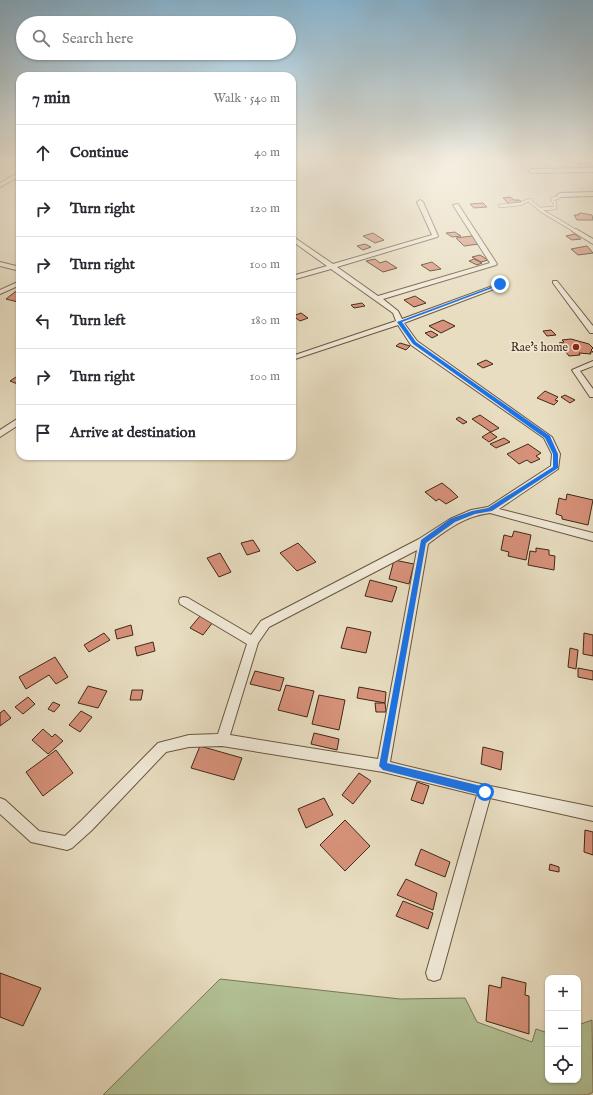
<!DOCTYPE html>
<meta charset="utf-8">
<style>
:root{--surface:#fff;--page:#f7f7f7;--text:#2b2b33;--muted:#7c7c81;--line:#e1e1e2}
body{margin:0;font-family:"IM FELL English",serif;background:var(--page);color:var(--text)}
.controls{position:absolute;right:12px;bottom:12px;display:grid;overflow:hidden;border-radius:8px;box-shadow:0 1px 3px #0004}
.controls button{width:36px;height:36px;display:grid;place-items:center;padding:0;border:0;border-bottom:1px solid var(--line);background:var(--surface);color:var(--text);font:20px sans-serif}
.stop{position:absolute;width:12px;height:12px;margin:-9px;border:3px solid #1a73e8;border-radius:50%;background:#fff}
.stop.end{background:#1a73e8;border-color:#fff;box-shadow:0 1px 4px #0008}
.list{margin:0;padding:0;list-style:none}
h2{display:flex;justify-content:space-between;align-items:center;height:52px;margin:0;padding:0 16px;font-size:17px}
h2 small{font-size:13px;font-weight:400;color:var(--muted)}
.list li{display:grid;grid-template-columns:26px 1fr auto;gap:12px;align-items:center;box-sizing:border-box;height:56px;padding:0 16px;border-top:1px solid var(--line)}
.list b{display:block;font-size:15px;white-space:nowrap}
.list em{font-size:13px;font-style:normal;color:var(--muted)}
.icon{flex:none;width:22px;height:22px;fill:none;stroke:currentColor;stroke-width:2;stroke-linecap:round;stroke-linejoin:round}
.map{position:relative;flex:none;width:593px;height:1095px;overflow:hidden}
.search{position:absolute;background:var(--surface);box-shadow:0 1px 3px #0004;left:16px;top:16px;width:280px;height:44px;display:flex;align-items:center;gap:10px;box-sizing:border-box;padding:0 14px;border-radius:22px;color:var(--muted);font-size:15px}
.panel{position:absolute;background:var(--surface);box-shadow:0 1px 3px #0004;left:16px;top:72px;width:280px;height:388px;border-radius:12px}
.map>svg:first-child{display:block}
.green{fill:#b2c296;stroke:#797656}
.building{fill:#d7917a;stroke:#402915}
.lines{fill:none;stroke-linecap:round;stroke-linejoin:round}
.service-casing{stroke:#6a5640;stroke-width:4}
.minor-casing{stroke:#6a5640;stroke-width:2}
.service{stroke:#f0e9d7;stroke-width:3}
.minor{fill:#f0e9d7;fill-rule:evenodd}
.route{fill:#1a73e8}
.poi-dot{fill:#8f2418;stroke:#f0e9d7;stroke-width:1.5}
.labels{text-anchor:middle;stroke-width:3.5;stroke-linejoin:round;paint-order:stroke}
.far-poi-label{font-size:12px;fill:#402915;stroke:#f0e9d7;text-anchor:end}
</style>
<div class="map">
<svg width="593" height="1095" viewBox="0 0 593 1095">
<rect width="100%" height="100%" fill="#e8ddc1"/>
<filter id="stains"><feTurbulence type="fractalNoise" baseFrequency=".005" numOctaves="4"/><feColorMatrix values="0 0 0 0 .2 0 0 0 0 .09 0 0 0 0 .02 0 0 0 .5 -.17"/></filter>
<radialGradient id="worn" r=".72"><stop offset=".6" stop-color="#630" stop-opacity="0"/><stop offset="1" stop-color="#630" stop-opacity=".3"/></radialGradient>
<polygon class="green" points="220,979 400,999 465,998 477,1022 532,1042 536,1029 548,1033 548,1080 578,1080 578,1025 592,1020 593,1092 588,1095 103,1095"/>
<g class="building">
<polygon points="577,163 589,163 593,168 581,168"/>
<polygon points="510,197 514,200 519,200 522,202 509,204 503,198"/>
<polygon points="483,203 487,207 474,208 470,204"/>
<polygon points="581,213 592,215 593,220 577,220 574,215 579,215 578,214"/>
<polygon points="455,232 461,236 452,237 446,233"/>
<polygon points="373,233 384,240 375,243 363,236"/>
<polygon points="575,234 581,239 572,240 566,236"/>
<polygon points="472,236 479,244 464,246 456,238"/>
<polygon points="365,244 371,247 363,250 357,246"/>
<polygon points="587,246 593,253 578,255 571,249"/>
<polygon points="480,255 488,260 481,262 472,257"/>
<polygon points="375,259 380,263 386,261 397,268 383,272 366,261"/>
<polygon points="474,259 482,263 477,265 469,261"/>
<polygon points="432,262 441,269 430,271 421,265"/>
<polygon points="18,291 20,292 20,301 18,302 6,299 15,292"/>
<polygon points="415,296 426,303 414,307 404,300"/>
<polygon points="362,303 365,306 354,308 351,305"/>
<polygon points="301,313 308,318 300,321 293,316"/>
<polygon points="443,320 455,326 441,333 429,326"/>
<polygon points="551,330 556,335 547,336 543,331"/>
<polygon points="431,331 438,335 432,338 425,333"/>
<polygon points="571,339 589,344 593,348 591,350 593,352 590,352 591,354 579,353 580,355 569,356 565,351 562,351 559,347 562,346 559,343 564,342 562,340"/>
<polygon points="400,343 410,346 406,350 396,346"/>
<polygon points="486,360 493,364 483,368 477,364"/>
<polygon points="20,376 20,385 10,381 16,377"/>
<polygon points="545,391 558,397 555,400 558,401 554,405 537,398"/>
<polygon points="565,395 575,400 570,403 561,397"/>
<polygon points="480,415 499,428 491,432 472,419"/>
<polygon points="459,417 467,422 463,424 456,419"/>
<polygon points="490,432 497,437 489,442 482,437"/>
<polygon points="504,438 510,442 496,448 490,444"/>
<polygon points="528,444 541,453 536,456 540,459 531,463 527,460 519,464 507,454"/>
<polygon points="442,483 452,491 458,497 446,504 439,499 436,501 425,492"/>
<polygon points="567,494 593,500 588,525 562,519 562,516 556,514 559,498 566,500"/>
<polygon points="514,531 531,535 526,560 508,556 509,552 501,550 504,535 512,537"/>
<polygon points="253,540 260,551 247,555 241,543"/>
<polygon points="298,543 316,562 297,571 280,553"/>
<polygon points="536,548 549,550 549,555 555,556 554,570 528,565 530,551 536,552"/>
<polygon points="220,553 231,572 219,577 207,558"/>
<polygon points="394,560 414,564 409,584 389,579"/>
<polygon points="370,580 397,587 392,602 365,596"/>
<polygon points="200,616 213,622 203,635 190,628"/>
<polygon points="131,625 133,635 117,639 115,630"/>
<polygon points="347,627 371,632 366,653 341,648"/>
<polygon points="104,633 110,640 89,652 84,645"/>
<polygon points="584,633 593,635 593,656 583,654"/>
<polygon points="153,642 155,651 137,656 135,647"/>
<polygon points="570,648 578,650 576,669 568,667"/>
<polygon points="55,657 68,677 56,684 49,675 26,689 19,677"/>
<polygon points="578,668 593,671 593,680 578,677"/>
<polygon points="255,671 284,678 280,691 250,684"/>
<polygon points="286,685 314,691 307,717 278,710"/>
<polygon points="88,686 107,691 98,708 78,703"/>
<polygon points="359,687 386,692 385,703 357,698"/>
<polygon points="132,690 143,690 141,700 130,700"/>
<polygon points="319,695 345,700 339,730 312,724"/>
<polygon points="28,697 35,704 23,714 15,707"/>
<polygon points="53,702 60,705 54,712 48,709"/>
<polygon points="375,703 385,703 386,712 376,712"/>
<polygon points="4,710 11,718 0,726 0,713"/>
<polygon points="81,711 92,717 80,732 69,725"/>
<polygon points="43,729 52,737 55,734 63,741 48,754 32,740"/>
<polygon points="314,733 339,739 337,750 311,744"/>
<polygon points="200,746 242,758 234,780 191,768"/>
<polygon points="483,747 503,752 501,770 481,764"/>
<polygon points="56,750 73,773 43,796 26,772"/>
<polygon points="359,773 371,781 353,804 342,795"/>
<polygon points="417,782 429,786 423,804 411,800"/>
<polygon points="324,798 333,815 306,828 298,809"/>
<polygon points="345,820 370,846 345,871 320,845"/>
<polygon points="585,830 593,832 593,855 584,852"/>
<polygon points="421,849 450,862 445,877 415,865"/>
<polygon points="550,864 559,867 559,872 549,870"/>
<polygon points="406,879 437,893 433,910 397,895"/>
<polygon points="403,901 433,913 428,929 396,916"/>
<polygon points="0,973 41,988 23,1026 0,1017"/>
<polygon points="502,977 526,983 525,995 529,996 529,1034 486,1021 489,985 501,988"/>
</g>
<g class="lines">
<defs>
<g id="service">
<polyline points="500,206 520,204 529,200 542,211 574,230"/>
<polyline points="540,209 555,208 555,203 552,199 557,198 560,195"/>
</g>
<g id="minor">
<polygon points="593,168 593,172 531,173 528,171 531,169"/>
<polygon points="20,172 20,176 0,187 0,183"/>
<polygon points="593,192 593,196 560,197 557,195 560,193"/>
<path d="M420,200L423,202L438,236L437,237L337,267L378,296L490,263L453,205L458,204L497,264L496,265L383,299L398,311L402,319L498,284H502V286L404,323L417,341L552,437L560,454L558,469L499,509L593,533V541L490,513C465,516 448,529 428,544L390,762L485,785L593,807V821L490,798L442,973L440,979L434,981L428,979L426,973L477,795L383,772L222,746L189,747L166,752L92,830L72,848L67,850L31,842L0,814V798L5,800L39,831L65,836L82,820L158,743L189,735L218,734L247,644L180,604L179,601L180,598L184,597L188,598L251,635L261,621L419,539L450,519L471,510L488,507L551,466L552,454L544,438L411,345L398,325L292,360V356L396,321L393,313L331,269L292,280V276L327,266L292,241V236L333,264L432,235L417,202ZM417,550L378,759L230,735L258,643L269,627Z"/>
<polygon points="572,229 576,229 593,239 593,244 572,231"/>
<polygon points="0,262 20,267 20,271 0,266"/>
<polygon points="20,281 20,285 0,294 0,290"/>
<polygon points="553,281 557,281 593,326 593,333 590,333 553,283"/>
<polygon points="593,361 593,366 580,371 593,389 593,397 590,397 572,370"/>
<polygon points="20,417 20,424 0,437 0,430"/>
</g>
</defs>
<use href="#service" class="service-casing"/>
<use href="#minor" class="minor-casing"/>
<use href="#service" class="service"/>
<use href="#minor" class="minor"/>
</g>
<linearGradient id="sky" x2="0" y2="1"><stop stop-color="#88b7d5"/><stop offset="0.51" stop-color="#f5f0e3"/><stop offset="1" stop-color="#f5f0e3" stop-opacity="0"/></linearGradient>
<rect width="593" height="313" fill="url(#sky)"/>
<polygon class="route" points="499,284 503,284 402,322 416,342 550,436 558,454 558,468 492,511 475,514 455,522 426,543 387,763 485,787 488,789 489,792 488,794 485,796 383,770 379,766 421,540 450,519 472,511 488,508 553,467 553,454 545,438 413,344 397,322"/>
<circle class="poi-dot" cx="576" cy="347" r="4"/>
<g class="labels">
<g class="far-poi-label">
<text x="568" y="351">Rae's home</text>
</g>
</g>
<rect width="100%" height="100%" filter="url(#stains)"/>
<rect width="100%" height="100%" fill="url(#worn)"/>
</svg>
<div class="controls">
<button>+</button>
<button>−</button>
<button><svg class="icon" aria-label="locate" viewBox="0 0 24 24"><circle cx="12" cy="12" r="6"/><path d="M12 2v4M12 18v4M2 12h4M18 12h4"/></svg></button>
</div>
<div class="stop" style="left:485px;top:792px"></div>
<div class="stop end" style="left:500px;top:284px"></div>
<div class="search"><svg class="icon" aria-label="search" viewBox="0 0 24 24"><circle cx="10" cy="10" r="6"/><path d="M15 15l6 6"/></svg>Search here</div>
<section class="panel">
<h2>7 min<small>Walk · 540 m</small></h2>
<ul class="list">
<li><svg class="icon" aria-label="ahead" viewBox="0 0 24 24"><path d="M12 20V5M6 11l6-6 6 6"/></svg><div><b>Continue</b></div><em>40 m</em></li>
<li><svg class="icon" aria-label="right" viewBox="0 0 24 24"><path d="M7 20v-9h11M14 6l5 5-5 5"/></svg><div><b>Turn right</b></div><em>120 m</em></li>
<li><svg class="icon" aria-label="right" viewBox="0 0 24 24"><path d="M7 20v-9h11M14 6l5 5-5 5"/></svg><div><b>Turn right</b></div><em>100 m</em></li>
<li><svg class="icon" aria-label="left" viewBox="0 0 24 24"><path d="M17 20v-9H6M10 6l-5 5 5 5"/></svg><div><b>Turn left</b></div><em>180 m</em></li>
<li><svg class="icon" aria-label="right" viewBox="0 0 24 24"><path d="M7 20v-9h11M14 6l5 5-5 5"/></svg><div><b>Turn right</b></div><em>100 m</em></li>
<li><svg class="icon" aria-label="arrive" viewBox="0 0 24 24"><path d="M6 21V4h12l-3 4 3 4H6"/></svg><div><b>Arrive at destination</b></div></li>
</ul>
</section>
</div>
